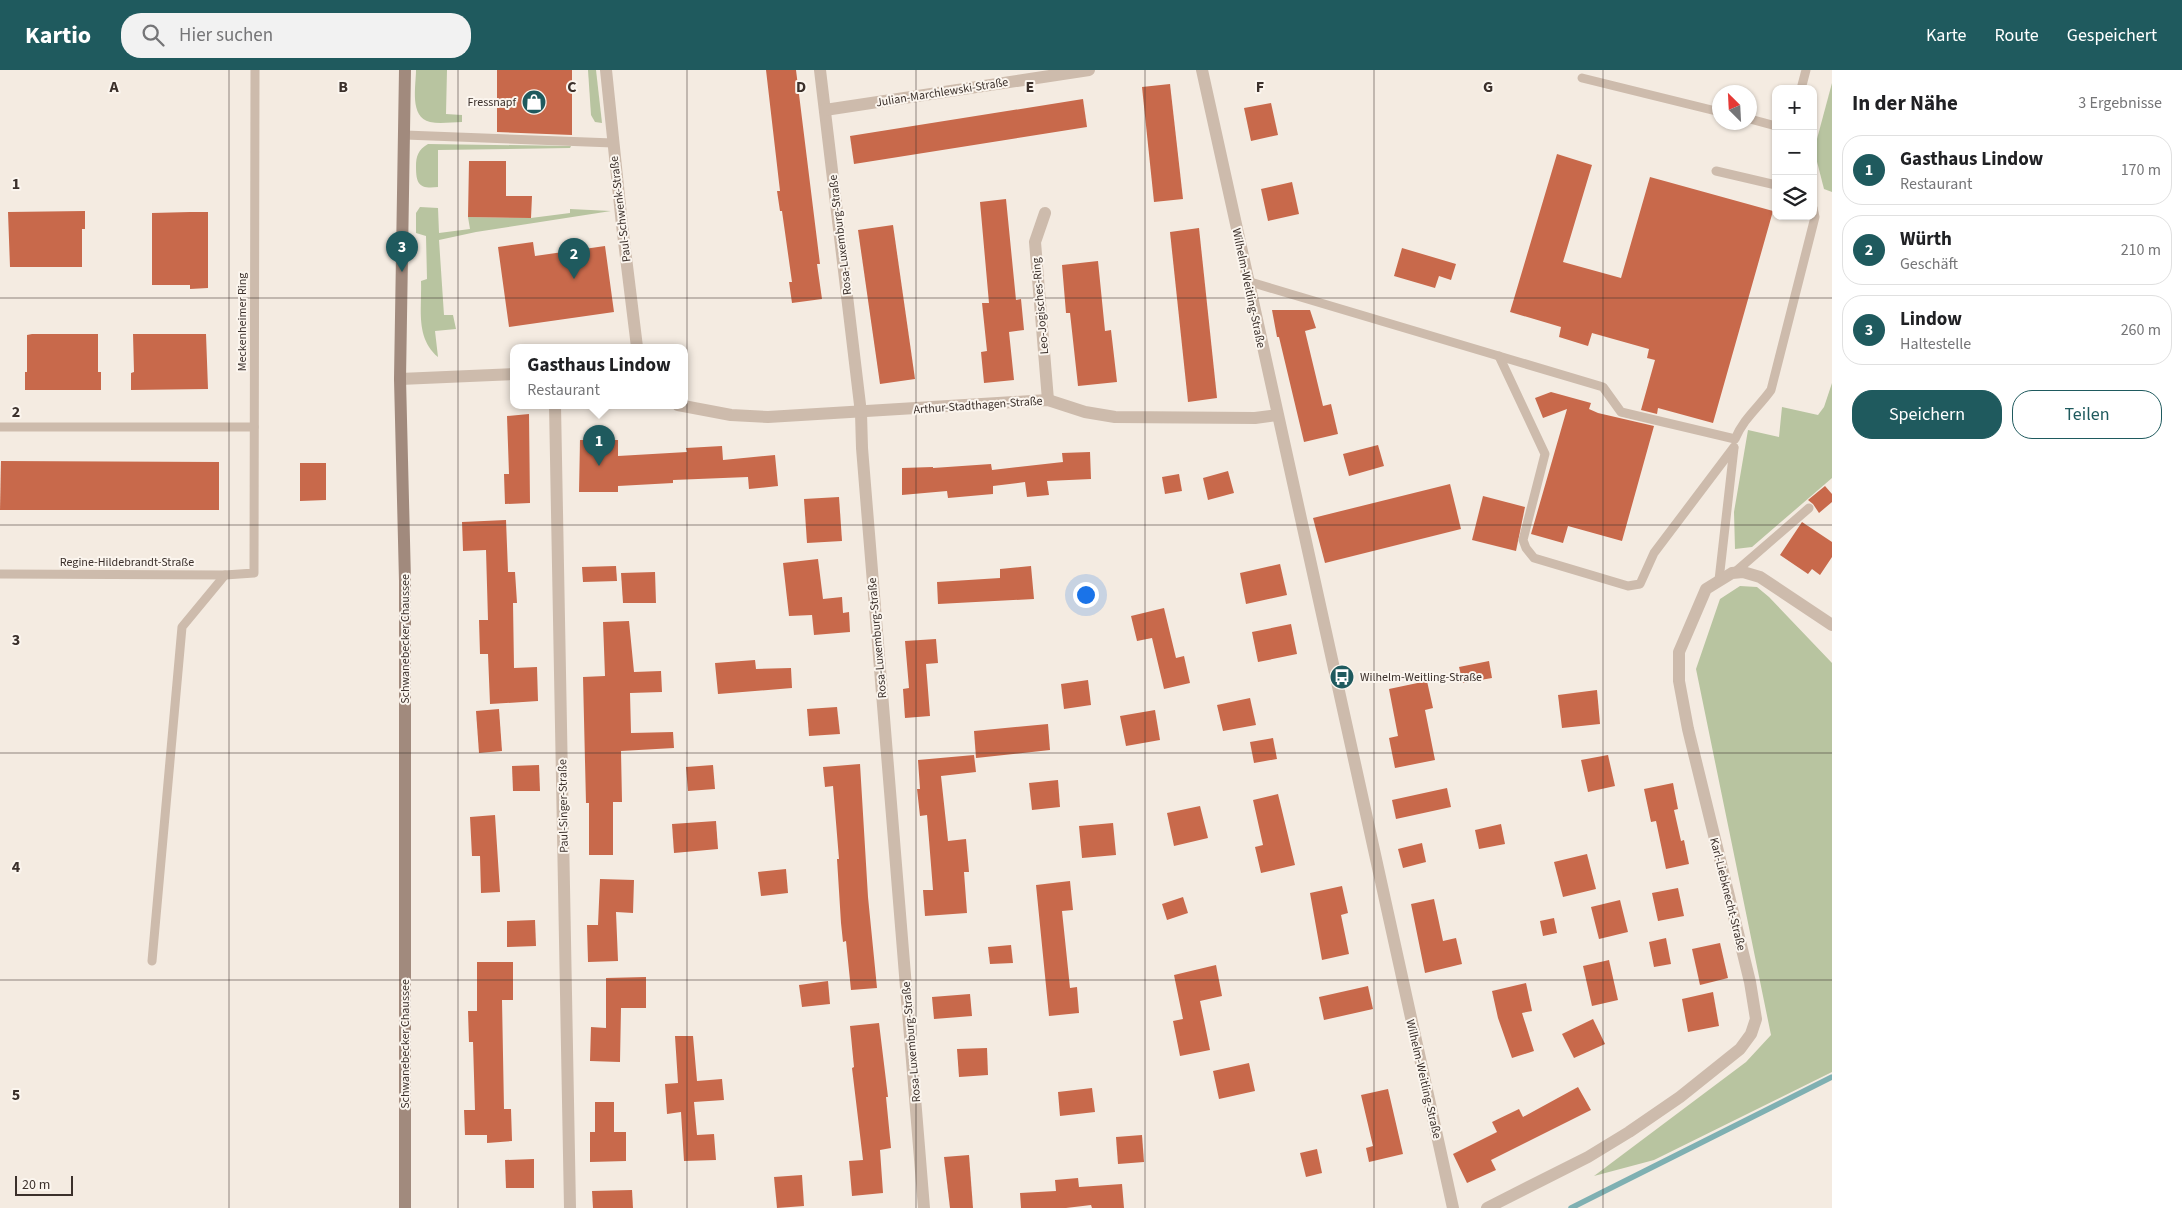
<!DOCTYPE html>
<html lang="de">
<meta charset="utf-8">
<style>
:root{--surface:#fff;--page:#f2f2f2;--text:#202124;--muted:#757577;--line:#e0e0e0;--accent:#1f5a5e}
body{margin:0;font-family:"Source Sans 3",sans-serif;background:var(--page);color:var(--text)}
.controls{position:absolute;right:15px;top:15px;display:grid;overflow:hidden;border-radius:10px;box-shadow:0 1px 4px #0004}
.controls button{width:45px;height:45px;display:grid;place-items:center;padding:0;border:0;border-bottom:1px solid var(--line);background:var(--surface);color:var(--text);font:25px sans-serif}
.compass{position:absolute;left:1712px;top:15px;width:45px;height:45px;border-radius:50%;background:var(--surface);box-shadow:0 1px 4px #0004;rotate:336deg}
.scale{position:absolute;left:15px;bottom:12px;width:58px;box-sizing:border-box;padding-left:5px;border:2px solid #3b302b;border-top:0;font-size:14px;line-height:18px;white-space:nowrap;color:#3b302b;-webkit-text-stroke:4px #fbf5ee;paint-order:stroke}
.you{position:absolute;left:1085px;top:524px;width:18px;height:18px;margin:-12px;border:4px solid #fff;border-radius:50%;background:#1a73e8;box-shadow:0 0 0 8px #1a73e833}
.badge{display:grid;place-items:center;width:32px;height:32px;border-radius:50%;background:var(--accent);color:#fff;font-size:16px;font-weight:700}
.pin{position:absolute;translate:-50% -41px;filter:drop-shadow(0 1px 2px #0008)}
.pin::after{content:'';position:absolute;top:26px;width:18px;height:15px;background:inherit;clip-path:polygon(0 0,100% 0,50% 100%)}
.popup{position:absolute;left:510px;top:274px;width:178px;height:65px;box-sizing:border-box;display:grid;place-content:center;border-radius:10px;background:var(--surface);filter:drop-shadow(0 1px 4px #0005);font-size:16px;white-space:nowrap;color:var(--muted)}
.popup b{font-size:19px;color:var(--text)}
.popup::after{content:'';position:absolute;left:50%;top:100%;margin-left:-10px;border:10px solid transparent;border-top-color:var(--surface)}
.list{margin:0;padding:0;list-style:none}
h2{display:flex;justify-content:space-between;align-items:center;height:65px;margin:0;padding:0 20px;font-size:21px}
h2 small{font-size:16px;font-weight:400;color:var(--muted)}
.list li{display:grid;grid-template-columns:32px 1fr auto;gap:15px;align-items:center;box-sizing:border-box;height:70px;margin:0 10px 10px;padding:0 10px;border:1px solid var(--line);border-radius:20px}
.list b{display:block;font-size:19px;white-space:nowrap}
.list p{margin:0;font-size:16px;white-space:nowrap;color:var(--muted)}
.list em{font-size:16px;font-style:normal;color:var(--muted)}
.actions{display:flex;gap:10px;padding:15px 20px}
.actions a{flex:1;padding:11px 0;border:1px solid var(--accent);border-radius:20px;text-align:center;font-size:18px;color:var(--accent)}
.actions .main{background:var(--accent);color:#fff}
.icon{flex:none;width:28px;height:28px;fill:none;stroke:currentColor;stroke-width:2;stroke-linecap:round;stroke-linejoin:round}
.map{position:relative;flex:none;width:1832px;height:1138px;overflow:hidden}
header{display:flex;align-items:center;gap:30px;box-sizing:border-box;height:70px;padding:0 25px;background:var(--accent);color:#fff}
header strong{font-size:24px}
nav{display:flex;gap:28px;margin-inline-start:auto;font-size:18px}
.search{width:350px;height:45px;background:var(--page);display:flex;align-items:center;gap:12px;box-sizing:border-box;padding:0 18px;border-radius:20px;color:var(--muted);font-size:19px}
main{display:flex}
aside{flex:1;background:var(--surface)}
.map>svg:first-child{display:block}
.green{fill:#b8c4a0}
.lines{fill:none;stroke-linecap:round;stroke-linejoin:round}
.stream{stroke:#7fb0b2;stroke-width:5.5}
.building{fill:#c8694b}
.lane{stroke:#cdbbac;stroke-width:9}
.street{stroke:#cdbbac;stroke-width:12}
.secondary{stroke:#a18a7d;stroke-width:12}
.grid{fill:none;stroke:#3b302b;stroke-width:1;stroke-opacity:0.55}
.labels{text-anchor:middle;stroke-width:4;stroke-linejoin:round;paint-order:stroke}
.street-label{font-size:12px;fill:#3b302b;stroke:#fbf5ee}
.poi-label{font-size:12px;fill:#3b302b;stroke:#fbf5ee;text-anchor:end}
.grid-label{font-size:16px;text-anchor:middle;font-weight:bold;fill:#3b302b;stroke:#fbf5ee;stroke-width:4;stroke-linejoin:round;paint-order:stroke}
</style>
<header>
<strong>Kartio</strong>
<div class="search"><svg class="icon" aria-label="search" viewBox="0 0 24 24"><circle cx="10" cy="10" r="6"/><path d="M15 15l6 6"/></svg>Hier suchen</div>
<nav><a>Karte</a><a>Route</a><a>Gespeichert</a></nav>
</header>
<main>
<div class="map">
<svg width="1832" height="1138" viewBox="0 0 1832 1138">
<rect width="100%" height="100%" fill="#f4ebe1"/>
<g class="green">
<path d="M416,0H447L446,44L462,45V52C452,52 440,54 430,52C409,47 416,16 416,0Z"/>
<polygon points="588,0 596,0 602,53 595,52 591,45"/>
<polygon points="1832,13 1832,122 1824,119 1814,80"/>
<path d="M428,74L571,76L570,78L438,80V117C420,119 416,115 416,97C416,86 418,80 428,74Z"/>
<path d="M420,137L438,138L439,163L470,159L468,147L531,148L570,143V139L611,141L476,162L439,170L444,245H453L456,259L435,261L438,287C415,267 422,239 421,211L427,209L426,166L416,163V143Z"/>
<polygon points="1832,313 1832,408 1752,477 1735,479 1734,442 1748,360 1779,367 1782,337 1818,345 1824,337"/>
<polygon points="1740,516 1757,517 1769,527 1832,593 1832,1002 1654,1090 1594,1106 1746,992 1771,965 1696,599 1720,529"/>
</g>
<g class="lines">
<polyline class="stream" points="1571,1138 1832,1007"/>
</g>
<g class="building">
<polygon points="497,0 572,0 572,65 497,62"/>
<polygon points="766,0 796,0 820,194 817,194 822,229 792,233 789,212 792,212 782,141 780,141 777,121 780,121"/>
<polygon points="1170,14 1183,129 1154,132 1142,17"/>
<polygon points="1083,29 1087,57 854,94 850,66"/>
<polygon points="1271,33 1278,65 1251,71 1244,38"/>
<polygon points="1557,84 1592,95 1563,192 1621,208 1650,107 1773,141 1713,353 1658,338 1657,344 1641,340 1655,290 1647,288 1649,279 1592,263 1588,276 1559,267 1561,257 1510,242"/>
<polygon points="469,91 506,91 506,126 532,126 531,148 468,147"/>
<polygon points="1292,112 1299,144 1268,151 1261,119"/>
<polygon points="1006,129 1016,230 1021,229 1024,260 1009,262 1014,310 984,313 981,282 987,281 982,233 989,233 980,132"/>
<polygon points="85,141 85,159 82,159 82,197 10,197 8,142"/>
<polygon points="190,142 208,142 208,218 190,219 190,215 152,215 152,143"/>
<polygon points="893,155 915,309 880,314 858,160"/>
<polygon points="1199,158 1217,328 1188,332 1170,162"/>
<polygon points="533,172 535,186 605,176 614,242 509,257 498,177"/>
<polygon points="1402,178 1456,194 1451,210 1439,206 1435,218 1394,206"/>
<polygon points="1098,191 1105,261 1111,260 1117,312 1078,316 1070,243 1066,243 1062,195"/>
<polygon points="1272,240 1310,240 1316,258 1305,261 1323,336 1331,334 1338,364 1304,372 1279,267 1277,267"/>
<polygon points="32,264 98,264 98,302 101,302 101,320 25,320 25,302 27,302 27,265"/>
<polygon points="133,264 206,264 208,319 131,320 131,303 134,302"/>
<polygon points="1551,322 1591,333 1589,339 1598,343 1654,356 1622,471 1568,456 1563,473 1531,464 1567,339 1543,348 1535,328"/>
<polygon points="529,344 530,433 505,434 504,404 509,404 507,346"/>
<polygon points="580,370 618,370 618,386 687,382 686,378 722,376 723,390 775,385 778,416 749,419 748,407 673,410 673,413 618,416 618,422 579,422"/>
<polygon points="1378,375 1384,396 1349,406 1343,384"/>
<polygon points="1090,382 1091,409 1047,411 1049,425 1027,427 1025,412 993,416 993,424 948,428 947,421 902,425 902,398 933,397 933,398 991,394 992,400 1063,392 1062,383"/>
<polygon points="1,391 219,392 219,440 0,440"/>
<polygon points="300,393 326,393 326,430 300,431"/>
<polygon points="1228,401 1234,423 1208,430 1203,408"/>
<polygon points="1179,404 1182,421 1165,424 1162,407"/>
<polygon points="1450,414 1461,459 1325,493 1313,448"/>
<polygon points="1825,416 1832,424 1832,432 1819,443 1813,434 1808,430"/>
<polygon points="1483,426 1525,437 1516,481 1472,470"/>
<polygon points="839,427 842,471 807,473 804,429"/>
<polygon points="506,450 508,502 515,502 517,533 513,533 514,598 537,597 538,631 490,634 488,584 480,584 479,550 488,550 486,480 463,481 462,452"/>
<polygon points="1802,452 1832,472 1832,487 1820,505 1812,499 1808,504 1780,485"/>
<polygon points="818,489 823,529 842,527 843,543 849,542 850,562 814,565 812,545 789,546 783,493"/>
<polygon points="1280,494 1287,525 1246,534 1240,503"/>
<polygon points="616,496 617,511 583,512 582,497"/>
<polygon points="1031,496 1034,529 938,534 937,512 1000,508 1000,499"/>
<polygon points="655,502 656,533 623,533 621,503"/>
<polygon points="1164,538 1176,588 1184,586 1190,613 1164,619 1152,568 1137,571 1131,546"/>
<polygon points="629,551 634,602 661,601 662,622 630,623 631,663 673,662 674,678 621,681 622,732 613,732 613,785 589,785 589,733 586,733 583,607 605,606 603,552"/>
<polygon points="1291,554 1297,584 1258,592 1252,562"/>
<polygon points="936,569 938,593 926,594 930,646 905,648 903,619 909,618 905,571"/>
<polygon points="755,590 756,599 791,598 792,618 718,624 715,593"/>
<polygon points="1489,591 1492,608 1463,613 1459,597"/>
<polygon points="1088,610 1091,635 1064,639 1061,614"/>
<polygon points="1427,611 1433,638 1425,640 1435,690 1395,698 1389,668 1398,666 1389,619"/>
<polygon points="1597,620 1600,654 1562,658 1558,625"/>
<polygon points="1250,628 1256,655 1223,661 1217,635"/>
<polygon points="837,637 840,664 809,666 807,639"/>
<polygon points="499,639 502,681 479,683 476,641"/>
<polygon points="1155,640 1160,670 1126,676 1120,646"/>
<polygon points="1048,654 1050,680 976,688 974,661"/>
<polygon points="1273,668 1277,689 1254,693 1250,672"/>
<polygon points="974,685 976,702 941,706 948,771 966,769 969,802 964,802 967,843 925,846 923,820 933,820 927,745 920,746 917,719 920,719 918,690"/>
<polygon points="1608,685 1615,716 1588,722 1581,690"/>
<polygon points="860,694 868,827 877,918 851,920 846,871 843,872 841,853 837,789 839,789 833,716 825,717 823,697"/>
<polygon points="539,695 540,721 513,721 512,696"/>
<polygon points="713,695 715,719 688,721 686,697"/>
<polygon points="1058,710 1060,737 1032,740 1029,713"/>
<polygon points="1673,713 1678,739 1674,740 1681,771 1684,770 1689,794 1666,799 1656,751 1651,752 1644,719"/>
<polygon points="1447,718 1451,737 1396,749 1392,730"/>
<polygon points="1278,724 1295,795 1261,803 1255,777 1263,775 1253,730"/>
<polygon points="1200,736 1208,768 1174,776 1167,743"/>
<polygon points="495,745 500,822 481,823 480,786 472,786 470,747"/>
<polygon points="716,751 718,779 674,783 672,754"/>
<polygon points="1113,753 1116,785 1082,788 1079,756"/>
<polygon points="1501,754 1505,774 1479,779 1475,760"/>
<polygon points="1422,773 1426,792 1403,798 1398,779"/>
<polygon points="1587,784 1596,819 1563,827 1554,792"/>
<polygon points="786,799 788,823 761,826 758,802"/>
<polygon points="600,809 634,810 633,843 616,842 618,891 588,892 587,855 598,855"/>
<polygon points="1070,811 1073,840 1062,841 1070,918 1077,917 1079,943 1049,946 1036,815"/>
<polygon points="1342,816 1348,843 1341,845 1349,884 1322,890 1310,823"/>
<polygon points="1678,818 1684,846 1658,851 1652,823"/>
<polygon points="1183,827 1188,843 1167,850 1162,834"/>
<polygon points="1434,829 1443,871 1456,868 1462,894 1425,903 1411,834"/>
<polygon points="1620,830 1628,862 1599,869 1591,837"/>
<polygon points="1554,848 1557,863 1543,866 1540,851"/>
<polygon points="535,850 536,876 507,877 507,851"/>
<polygon points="1666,868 1671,894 1654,897 1649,872"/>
<polygon points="1720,873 1728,908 1700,915 1692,879"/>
<polygon points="1011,875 1013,893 990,894 988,877"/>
<polygon points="1609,890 1618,930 1592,936 1583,896"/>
<polygon points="477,892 513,892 513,930 502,930 504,1039 511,1039 512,1071 487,1073 487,1065 465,1065 464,1040 475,1040 473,972 469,972 468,941 477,941"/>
<polygon points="1216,895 1222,926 1200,931 1210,980 1180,986 1173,951 1183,949 1174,905"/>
<polygon points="646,907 646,938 621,938 620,992 590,991 591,957 606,958 606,908"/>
<polygon points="828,911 830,934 802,937 799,915"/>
<polygon points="1526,913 1532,941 1522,943 1534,981 1512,988 1498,948 1492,921"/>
<polygon points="1368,916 1373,939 1324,950 1319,927"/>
<polygon points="1713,922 1719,956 1688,962 1682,929"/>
<polygon points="970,924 972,946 934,949 932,927"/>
<polygon points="1593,949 1605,974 1574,988 1562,964"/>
<polygon points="879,953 888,1027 886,1027 891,1078 880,1080 883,1123 852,1126 849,1091 863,1090 852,998 854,997 850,956"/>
<polygon points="675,966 693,966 697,1011 722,1009 724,1030 694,1032 697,1065 714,1064 716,1090 684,1091 681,1042 667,1044 665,1014 678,1013"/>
<polygon points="987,978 988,1005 959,1007 957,979"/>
<polygon points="1249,993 1255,1021 1219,1029 1213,1001"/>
<polygon points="1578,1017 1591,1040 1491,1090 1496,1100 1467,1113 1453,1084 1497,1062 1492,1052 1519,1039 1523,1047"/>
<polygon points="1092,1018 1095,1042 1060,1046 1058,1022"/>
<polygon points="1388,1019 1403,1084 1369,1092 1366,1078 1373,1076 1361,1025"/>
<polygon points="595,1032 614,1032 614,1062 626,1062 626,1091 590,1092 590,1062 595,1062"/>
<polygon points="1142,1065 1144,1092 1118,1094 1116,1067"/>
<polygon points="1317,1079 1322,1103 1306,1107 1300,1083"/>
<polygon points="969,1085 973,1138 950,1138 944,1087"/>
<polygon points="534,1089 534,1118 506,1118 505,1090"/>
<polygon points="802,1105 804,1136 777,1138 774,1107"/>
<polygon points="1078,1108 1079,1117 1122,1114 1124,1138 1092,1138 1091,1135 1066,1138 1021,1138 1020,1123 1056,1121 1055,1110"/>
<polygon points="632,1120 633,1138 593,1138 592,1121"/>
</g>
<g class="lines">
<g class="lane">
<polyline points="1582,8 1720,42"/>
<polyline points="1801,19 1806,0"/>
<polyline points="1750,49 1776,56"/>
<polyline points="405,65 613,73"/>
<polyline points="1716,101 1776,115"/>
<path d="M1247,211L1603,317L1621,342L1735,369C1744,348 1758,338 1771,320L1815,147L1813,138"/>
<polyline points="1499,286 1545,384 1523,470 1526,478 1534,488 1628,516 1640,514 1654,483 1734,377"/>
<polyline points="0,357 254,357"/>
<polyline points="1734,503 1809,438"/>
<polyline points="0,504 225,505 254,503 255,0"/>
<polyline points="1719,510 1734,378"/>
<polyline points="152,891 182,557 225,505"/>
</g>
<g class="street">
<polyline points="606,0 622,155 637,277"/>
<polyline points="820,0 861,343 862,378 924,1138"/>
<polyline points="1202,0 1453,1138"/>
<polyline points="825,40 1089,0"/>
<polyline points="1045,143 1035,172 1048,330"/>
<polyline points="400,309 514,304"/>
<polyline points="555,335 570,1138"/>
<polyline points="678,335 731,345 768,347 1048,330 1085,342 1115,347 1255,348 1277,345"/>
<polyline points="1487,1138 1588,1087 1629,1062 1680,1027 1740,979 1751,964 1756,949 1750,912 1688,659 1679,611 1679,582 1706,519 1732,503 1743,502 1760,507 1832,555"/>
</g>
<polyline class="secondary" points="405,0 400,309 405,511 405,1138"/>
</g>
<path class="grid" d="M229,0V1138M458,0V1138M687,0V1138M916,0V1138M1145,0V1138M1374,0V1138M1603,0V1138M0,228H1832M0,455H1832M0,683H1832M0,910H1832"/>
<defs>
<symbol id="shop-disc" viewBox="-11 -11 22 22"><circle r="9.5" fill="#1f5a5e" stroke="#fbf5ee"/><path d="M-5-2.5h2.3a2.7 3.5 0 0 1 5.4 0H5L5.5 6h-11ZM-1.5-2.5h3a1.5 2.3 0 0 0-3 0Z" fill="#fff"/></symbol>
<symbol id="bus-disc" viewBox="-11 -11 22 22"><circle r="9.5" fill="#1f5a5e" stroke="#fbf5ee"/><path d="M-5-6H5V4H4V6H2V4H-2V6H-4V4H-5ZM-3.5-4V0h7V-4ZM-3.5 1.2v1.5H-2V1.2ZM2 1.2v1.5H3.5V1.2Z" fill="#fff"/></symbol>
</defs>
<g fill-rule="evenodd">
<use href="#shop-disc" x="520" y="18" width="28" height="28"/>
<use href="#bus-disc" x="1328" y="593" width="28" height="28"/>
</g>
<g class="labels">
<g class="street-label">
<text transform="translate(942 22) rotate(-9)" y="4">Julian-Marchlewski-Straße</text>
<text transform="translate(620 139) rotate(-97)" y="4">Paul-Schwenk-Straße</text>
<text transform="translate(840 165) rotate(-97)" y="4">Rosa-Luxemburg-Straße</text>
<text transform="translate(1249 218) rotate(78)" y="4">Wilhelm-Weitling-Straße</text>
<text transform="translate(1040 236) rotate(-95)" y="4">Leo-Jogisches-Ring</text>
<text transform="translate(242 252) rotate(-90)" y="4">Meckenheimer Ring</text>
<text transform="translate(978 335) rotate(-4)" y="4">Arthur-Stadthagen-Straße</text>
<text x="127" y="496">Regine-Hildebrandt-Straße</text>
<text transform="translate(877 568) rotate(-95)" y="4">Rosa-Luxemburg-Straße</text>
<text transform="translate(405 569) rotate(-90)" y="4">Schwanebecker Chaussee</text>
<text transform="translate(563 736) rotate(-91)" y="4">Paul-Singer-Straße</text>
<text transform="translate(1728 824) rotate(76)" y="4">Karl-Liebknecht-Straße</text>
<text transform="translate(911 972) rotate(-95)" y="4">Rosa-Luxemburg-Straße</text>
<text transform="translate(405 974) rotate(-90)" y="4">Schwanebecker Chaussee</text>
<text transform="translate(1424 1009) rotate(77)" y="4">Wilhelm-Weitling-Straße</text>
</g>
<g class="poi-label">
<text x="516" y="36">Fressnapf</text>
<text x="1360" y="611" text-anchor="start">Wilhelm-Weitling-Straße</text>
</g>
</g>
<g class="grid-label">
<text x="114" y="22">A</text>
<text x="343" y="22">B</text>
<text x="572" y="22">C</text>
<text x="801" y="22">D</text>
<text x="1030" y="22">E</text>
<text x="1260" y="22">F</text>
<text x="1488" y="22">G</text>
<text x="16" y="119">1</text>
<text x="16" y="347">2</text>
<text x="16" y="575">3</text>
<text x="16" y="802">4</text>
<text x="16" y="1030">5</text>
</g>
</svg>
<div class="controls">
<button>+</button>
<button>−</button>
<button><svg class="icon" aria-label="layers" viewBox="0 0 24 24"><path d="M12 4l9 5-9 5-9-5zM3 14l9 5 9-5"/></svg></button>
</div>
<svg class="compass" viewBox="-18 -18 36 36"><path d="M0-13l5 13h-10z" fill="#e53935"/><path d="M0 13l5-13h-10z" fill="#757577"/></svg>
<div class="scale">20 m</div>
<div class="you"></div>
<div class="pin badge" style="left:599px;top:396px">1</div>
<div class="popup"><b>Gasthaus Lindow</b>Restaurant</div>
<div class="pin badge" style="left:574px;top:209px">2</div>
<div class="pin badge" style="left:402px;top:202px">3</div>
</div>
<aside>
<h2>In der Nähe<small>3 Ergebnisse</small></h2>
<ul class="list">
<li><span class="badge">1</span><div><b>Gasthaus Lindow</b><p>Restaurant</p></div><em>170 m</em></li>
<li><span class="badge">2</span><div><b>Würth</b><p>Geschäft</p></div><em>210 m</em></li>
<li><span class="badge">3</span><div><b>Lindow</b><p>Haltestelle</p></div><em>260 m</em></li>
</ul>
<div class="actions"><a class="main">Speichern</a><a>Teilen</a></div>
</aside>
</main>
